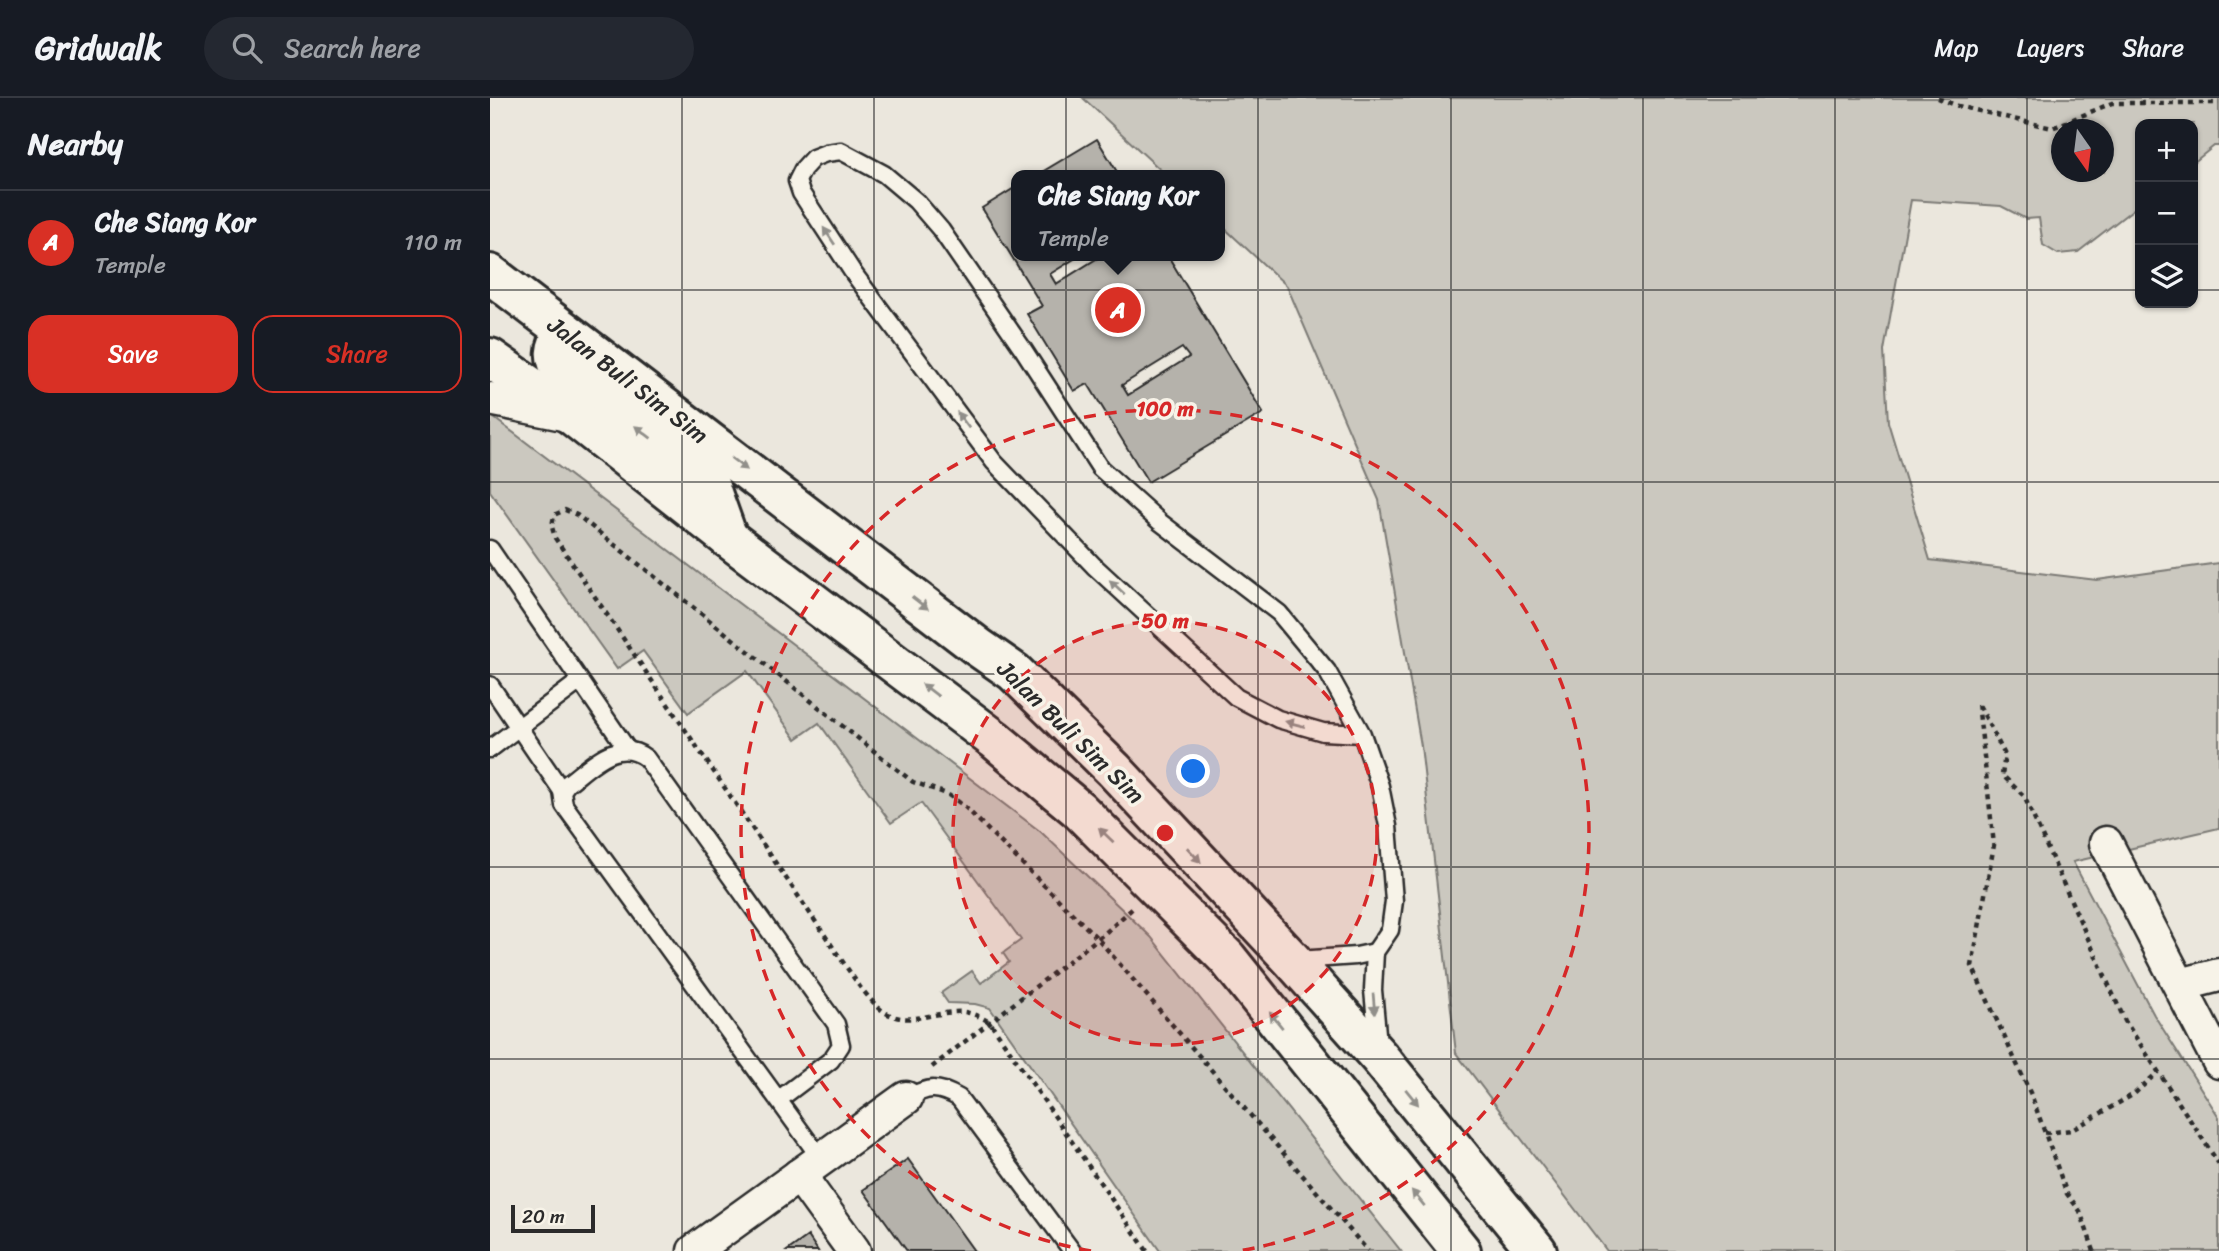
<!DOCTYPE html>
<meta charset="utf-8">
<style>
:root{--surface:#171b24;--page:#242831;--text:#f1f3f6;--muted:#9ea1a6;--line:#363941;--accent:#d93025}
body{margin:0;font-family:Sriracha,sans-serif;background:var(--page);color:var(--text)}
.controls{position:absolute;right:21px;top:21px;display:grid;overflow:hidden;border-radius:14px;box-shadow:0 2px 5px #0004}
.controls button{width:63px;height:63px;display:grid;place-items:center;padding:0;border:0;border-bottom:2px solid var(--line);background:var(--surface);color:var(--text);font:35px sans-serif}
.compass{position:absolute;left:1561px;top:21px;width:63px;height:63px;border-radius:50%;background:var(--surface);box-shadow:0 2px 5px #0004;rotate:166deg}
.scale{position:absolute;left:21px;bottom:18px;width:84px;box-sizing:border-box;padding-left:7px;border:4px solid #2b2b2b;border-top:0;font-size:19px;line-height:24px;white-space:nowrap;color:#2b2b2b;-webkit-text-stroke:5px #f7f3e8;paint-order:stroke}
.you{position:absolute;left:704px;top:674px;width:24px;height:24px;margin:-18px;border:5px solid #fff;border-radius:50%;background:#1a73e8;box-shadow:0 0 0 10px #1a73e833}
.badge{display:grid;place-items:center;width:46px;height:46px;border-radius:50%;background:var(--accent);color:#fff;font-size:23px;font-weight:700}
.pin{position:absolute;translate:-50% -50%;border:4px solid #fff;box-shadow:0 2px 7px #0006}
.popup{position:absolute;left:521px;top:72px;width:214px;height:91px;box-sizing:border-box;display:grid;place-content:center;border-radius:14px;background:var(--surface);filter:drop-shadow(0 2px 5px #0005);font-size:23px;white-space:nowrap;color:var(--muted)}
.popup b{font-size:26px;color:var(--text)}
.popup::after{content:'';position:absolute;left:50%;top:100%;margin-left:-14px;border:14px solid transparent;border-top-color:var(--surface)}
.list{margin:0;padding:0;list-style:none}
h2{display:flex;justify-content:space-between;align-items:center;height:91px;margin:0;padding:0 28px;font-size:30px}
h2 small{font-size:23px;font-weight:400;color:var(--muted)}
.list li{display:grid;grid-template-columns:46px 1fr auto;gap:21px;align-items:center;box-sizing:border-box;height:105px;padding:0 28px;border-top:2px solid var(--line)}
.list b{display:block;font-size:26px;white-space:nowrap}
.list p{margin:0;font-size:23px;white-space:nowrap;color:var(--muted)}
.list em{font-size:23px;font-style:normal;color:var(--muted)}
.actions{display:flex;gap:14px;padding:21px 28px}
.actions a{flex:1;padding:16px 0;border:2px solid var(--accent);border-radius:21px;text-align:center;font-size:24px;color:var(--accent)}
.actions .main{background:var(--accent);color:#fff}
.icon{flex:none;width:38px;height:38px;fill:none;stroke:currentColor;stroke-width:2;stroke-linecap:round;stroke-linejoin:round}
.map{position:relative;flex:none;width:1729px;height:1153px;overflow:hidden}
header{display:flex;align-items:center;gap:42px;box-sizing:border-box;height:98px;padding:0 35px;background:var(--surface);border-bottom:2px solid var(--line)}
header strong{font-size:33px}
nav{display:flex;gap:38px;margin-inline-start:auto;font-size:24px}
.search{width:490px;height:63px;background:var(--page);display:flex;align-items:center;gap:18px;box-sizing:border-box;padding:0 24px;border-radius:38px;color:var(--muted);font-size:26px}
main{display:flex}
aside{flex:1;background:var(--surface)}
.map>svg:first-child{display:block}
.green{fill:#cbc8bf;stroke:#7b7a75;stroke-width:2;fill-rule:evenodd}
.building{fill:#b5b2ab;stroke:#2b2b2b;stroke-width:2;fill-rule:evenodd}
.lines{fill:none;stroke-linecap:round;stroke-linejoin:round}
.service-casing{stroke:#2b2b2b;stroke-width:21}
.minor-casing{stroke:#2b2b2b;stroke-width:37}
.primary-casing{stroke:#2b2b2b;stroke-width:44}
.path{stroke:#2b2b2b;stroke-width:4.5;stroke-dasharray:5 5;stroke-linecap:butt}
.service{stroke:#f7f3e8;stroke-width:16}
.minor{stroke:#f7f3e8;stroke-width:32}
.primary{stroke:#f7f3e8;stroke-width:38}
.oneway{fill:#918f8a}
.grid{fill:none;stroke:#2b2b2b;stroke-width:2;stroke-opacity:0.55}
.ring{fill:none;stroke:#d62828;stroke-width:3.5;stroke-dasharray:12 9}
.labels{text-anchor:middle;stroke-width:7;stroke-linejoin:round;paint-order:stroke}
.street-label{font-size:24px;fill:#2b2b2b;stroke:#f7f3e8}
.centre{fill:#d62828;stroke:#f7f3e8;stroke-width:3.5}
.ring-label{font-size:21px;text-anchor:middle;font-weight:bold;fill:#d62828;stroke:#f7f3e8;stroke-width:7;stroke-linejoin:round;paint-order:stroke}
</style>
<header>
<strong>Gridwalk</strong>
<div class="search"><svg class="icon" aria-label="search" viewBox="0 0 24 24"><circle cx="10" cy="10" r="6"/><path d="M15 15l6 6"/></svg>Search here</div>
<nav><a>Map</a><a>Layers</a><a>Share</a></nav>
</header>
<main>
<aside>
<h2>Nearby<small></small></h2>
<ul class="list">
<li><span class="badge">A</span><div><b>Che Siang Kor</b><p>Temple</p></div><em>110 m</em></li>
</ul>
<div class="actions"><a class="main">Save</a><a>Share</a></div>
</aside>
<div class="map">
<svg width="1729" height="1153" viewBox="0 0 1729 1153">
<rect width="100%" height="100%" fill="#ebe7dd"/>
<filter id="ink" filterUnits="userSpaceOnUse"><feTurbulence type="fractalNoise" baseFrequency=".0143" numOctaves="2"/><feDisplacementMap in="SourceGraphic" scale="14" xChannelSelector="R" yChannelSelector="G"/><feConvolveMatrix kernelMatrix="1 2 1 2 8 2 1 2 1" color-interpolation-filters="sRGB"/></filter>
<g filter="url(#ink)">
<g class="green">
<path d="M593,0H1729V48H1724L1703,65V26H1650V106L1588,154L1568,156L1553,147L1549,120L1536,121L1511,108L1421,102L1394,253L1398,324L1440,462L1607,482L1729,465V730L1583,764L1664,917L1729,1019V1153H1117L966,955L931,648L889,402L797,188L730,126V77H676ZM1572,32H1614V74H1572Z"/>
<polygon points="0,317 551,734 661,839 911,1153 670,1153 500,910 485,906 458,905 451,895 482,873 491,885 519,864 513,855 531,842 431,705 401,725 329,625 306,641 257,573 198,615 153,553 127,571 0,393"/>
</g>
<g class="building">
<polygon points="607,41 629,77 547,77"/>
<path d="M526,89V158H589L560,176L566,186L611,158H678L773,315L658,384L598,286L584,293L537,216L552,208L492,110ZM692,250L699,259L638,297L632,287Z"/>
<polygon points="418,1061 484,1153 417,1153 373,1092"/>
<polygon points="318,1138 328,1153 297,1153"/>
</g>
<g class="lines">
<defs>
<g id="service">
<polyline points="0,451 137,651"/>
<polyline points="0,587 72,693"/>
<polyline points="872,636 833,634 788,621 746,599 604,468 504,364 364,176 311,95 307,83 313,71 323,60 336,55 351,53 394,76 426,103 451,132 533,251 610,370 670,424 789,515 837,573 872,636 890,688 898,728 904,803 900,832 885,854 883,892 888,946"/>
<polyline points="0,651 90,583"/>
<polyline points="808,862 866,858 885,854"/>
<path d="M416,1000C438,989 447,987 469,1000L582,1153"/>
<path d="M288,1002L341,962L351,947L346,926L156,660C127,638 100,669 77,686L72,693L74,707L331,1061"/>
</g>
<g id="minor">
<polyline points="0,301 78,317"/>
<polyline points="1616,745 1729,964"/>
<polyline points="1690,887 1729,877"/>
<polyline points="309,1077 364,1153"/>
<polyline points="204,1153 416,1000"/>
</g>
<g id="primary">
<polyline points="0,176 488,549 524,574 624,672 802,862 889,959 1047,1153"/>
<path d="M74,233C65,251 61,258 74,275L212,378L218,384L238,440"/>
<polyline points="0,260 83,318 238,440 504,641 588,711 737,860 971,1153"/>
</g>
</defs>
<use href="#service" class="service-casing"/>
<use href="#minor" class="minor-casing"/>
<use href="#primary" class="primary-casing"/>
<g class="path">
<polyline points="1448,0 1468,8 1562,30 1622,5 1729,5"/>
<polyline points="442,969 615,835 643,810"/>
<polyline points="1555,1035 1582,1032 1644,996 1668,974"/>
<path d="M657,1153L500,924C492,920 483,915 474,914C451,912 424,926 403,918C389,914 379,899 370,889L65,440L62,429L64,417L75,412L87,417L423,684L457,696L473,707L608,841L878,1153"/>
<polyline points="1604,1153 1590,1113 1577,1096 1542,999 1482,868 1504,747 1488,605 1515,657 1512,677 1534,698 1635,923 1729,1066"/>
</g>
<use href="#service" class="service"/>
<use href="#minor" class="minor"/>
<use href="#primary" class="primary"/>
</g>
<defs><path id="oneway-solid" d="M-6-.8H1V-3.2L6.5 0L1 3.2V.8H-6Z" transform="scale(1.75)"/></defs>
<g class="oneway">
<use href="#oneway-solid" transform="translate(339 138) rotate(-124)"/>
<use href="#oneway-solid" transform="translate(473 322) rotate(-126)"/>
<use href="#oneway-solid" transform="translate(153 334) rotate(-143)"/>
<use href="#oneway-solid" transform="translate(249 366) rotate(37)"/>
<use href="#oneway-solid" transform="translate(627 489) rotate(-137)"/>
<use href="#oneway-solid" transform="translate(430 505) rotate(37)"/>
<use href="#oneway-solid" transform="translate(440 592) rotate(-143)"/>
<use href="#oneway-solid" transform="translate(805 626) rotate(-165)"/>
<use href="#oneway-solid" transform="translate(616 737) rotate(-136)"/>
<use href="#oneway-solid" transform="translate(704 757) rotate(47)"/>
<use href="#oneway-solid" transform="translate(884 906) rotate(85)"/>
<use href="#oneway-solid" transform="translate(786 922) rotate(-129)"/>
<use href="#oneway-solid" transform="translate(922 999) rotate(51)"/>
<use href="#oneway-solid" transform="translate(928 1100) rotate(-129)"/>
</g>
</g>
<path class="grid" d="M192,0V1153M384,0V1153M576,0V1153M768,0V1153M961,0V1153M1153,0V1153M1345,0V1153M1537,0V1153M0,192H1650M1703,192H1729M0,384H1729M0,576H1729M0,769H1729M0,961H1729"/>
<circle cx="675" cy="735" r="212" fill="#d62828" fill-opacity=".12"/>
<g class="ring">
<circle cx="675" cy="735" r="212"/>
<path d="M601 1153A424 424 0 1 1 749 1153"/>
</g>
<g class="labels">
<g class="street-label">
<text transform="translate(138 282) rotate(37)" y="8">Jalan Buli Sim Sim</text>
<text transform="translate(581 634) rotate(44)" y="8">Jalan Buli Sim Sim</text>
</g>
</g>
<circle cx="675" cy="735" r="10" class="centre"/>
<g class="ring-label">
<text x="675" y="318">100 m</text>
<text x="675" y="530">50 m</text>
</g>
</svg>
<div class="controls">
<button>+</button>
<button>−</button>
<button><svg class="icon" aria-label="layers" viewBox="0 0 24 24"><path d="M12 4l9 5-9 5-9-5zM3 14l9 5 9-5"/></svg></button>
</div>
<svg class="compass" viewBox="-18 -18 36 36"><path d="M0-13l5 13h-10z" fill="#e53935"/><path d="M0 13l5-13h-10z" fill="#9ea1a6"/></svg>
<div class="scale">20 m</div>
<div class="you"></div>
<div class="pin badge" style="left:628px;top:212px">A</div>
<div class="popup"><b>Che Siang Kor</b>Temple</div>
</div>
</main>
